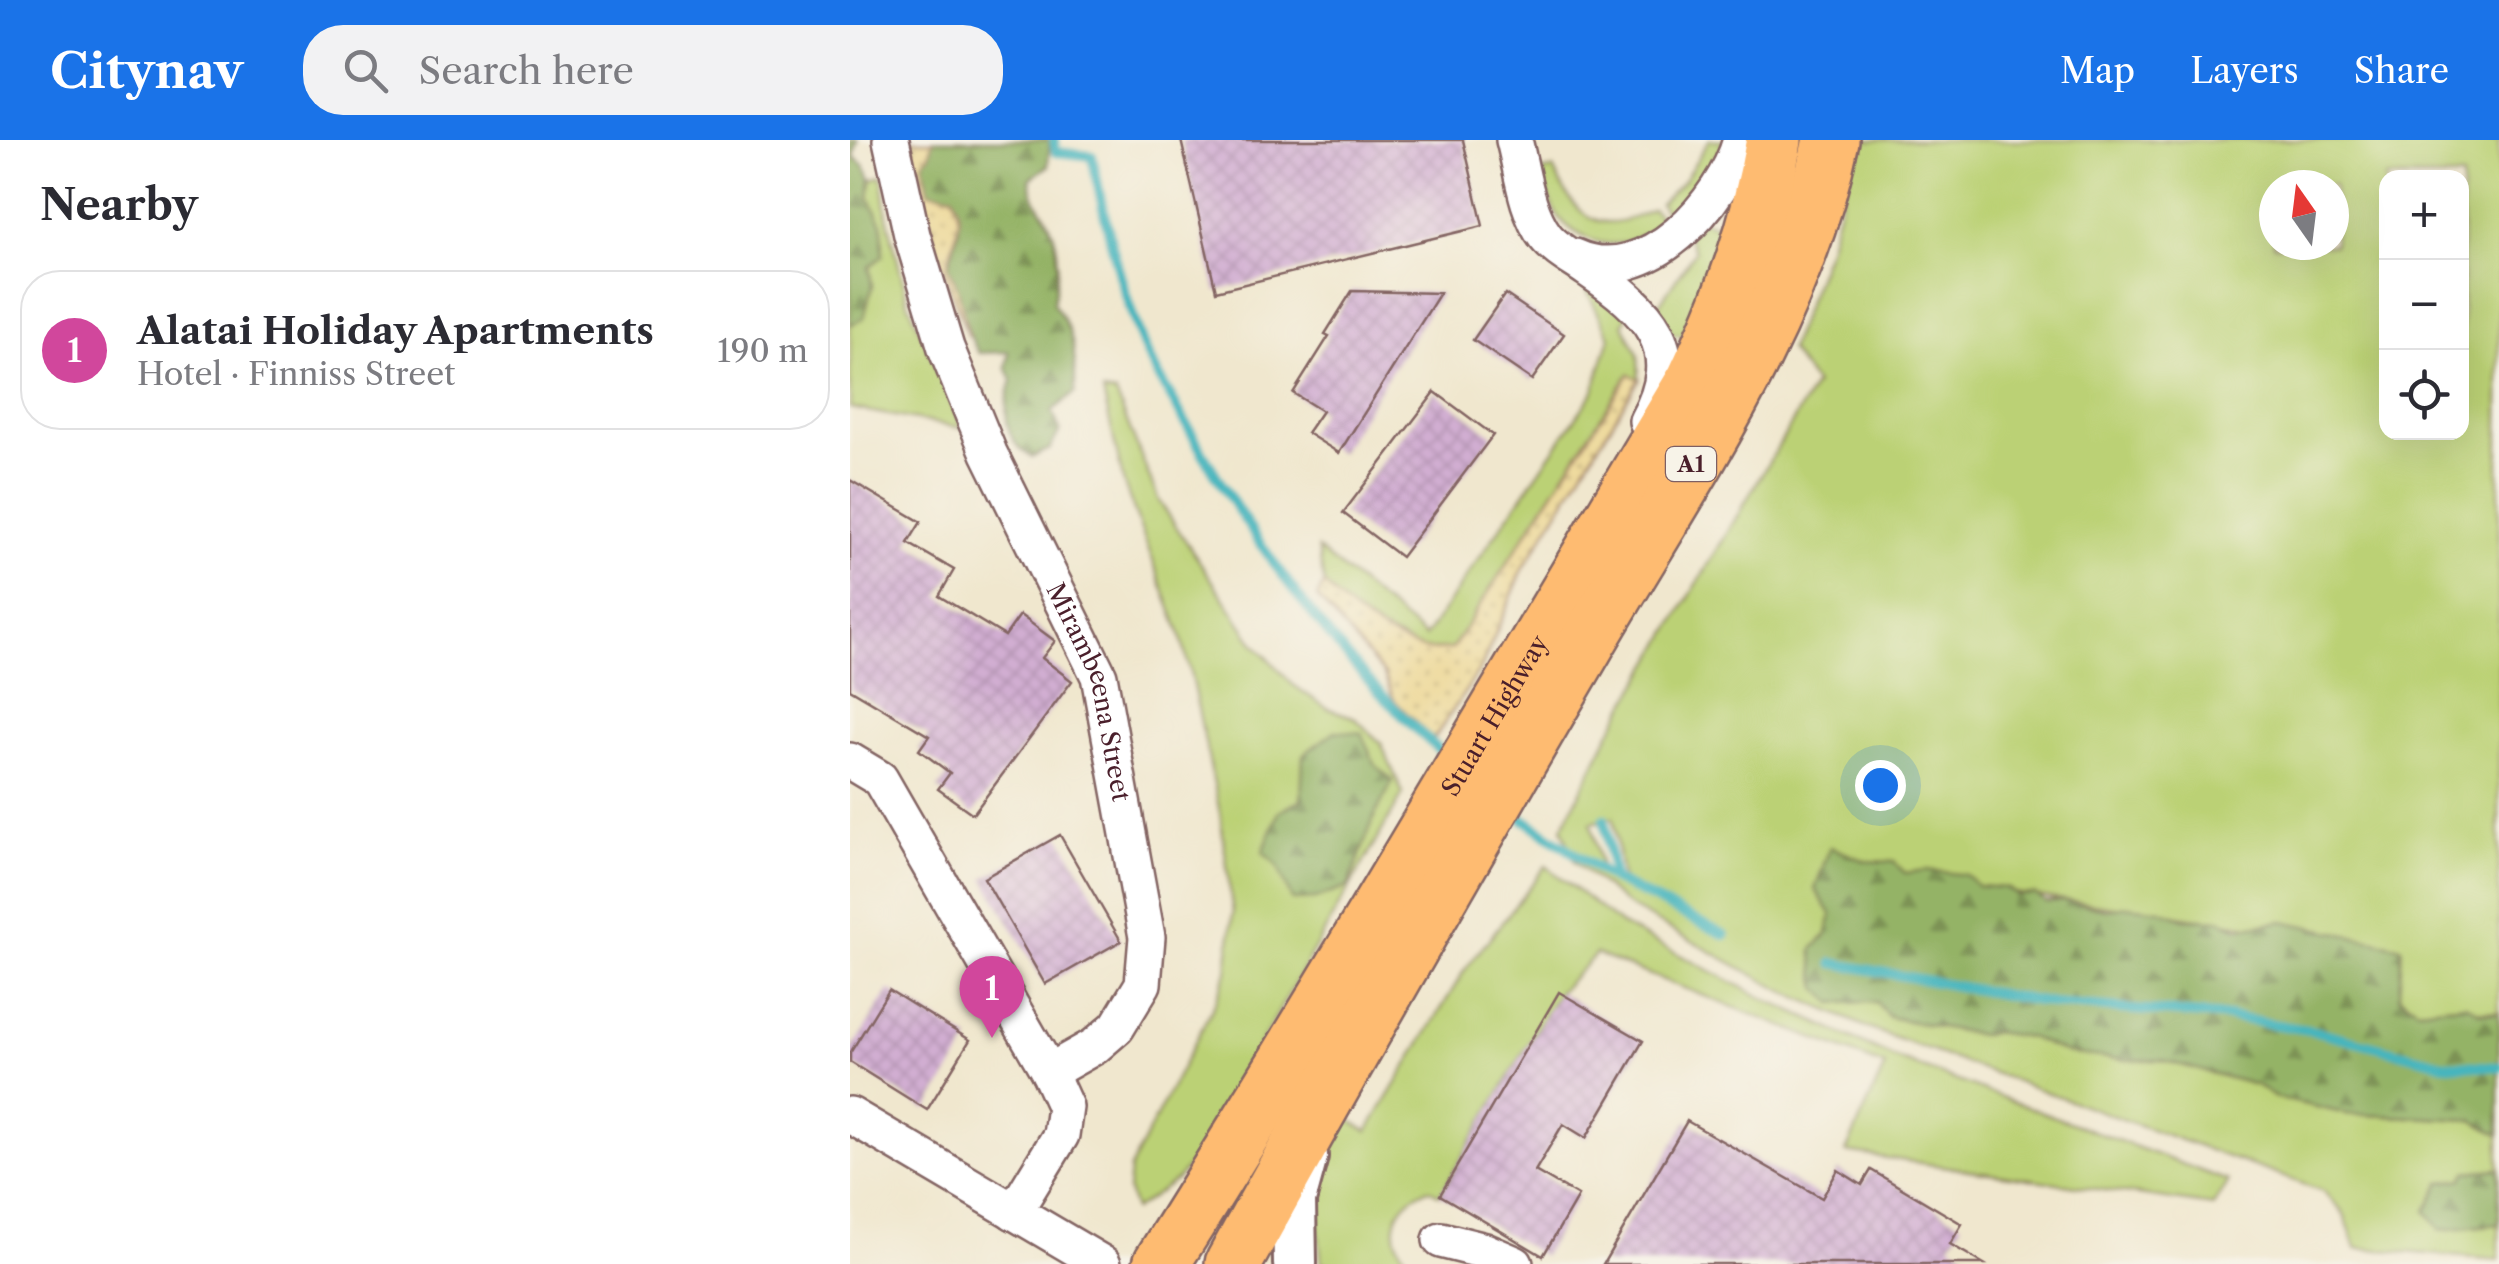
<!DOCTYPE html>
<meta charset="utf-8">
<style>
:root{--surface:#fff;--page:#f2f2f3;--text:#2b2b33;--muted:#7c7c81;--line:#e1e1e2;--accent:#1a73e8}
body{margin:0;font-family:"Libre Caslon Text",serif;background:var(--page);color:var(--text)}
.controls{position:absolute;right:30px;top:30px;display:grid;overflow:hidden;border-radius:20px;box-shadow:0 10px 40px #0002}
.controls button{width:90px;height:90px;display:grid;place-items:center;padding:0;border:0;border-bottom:2px solid var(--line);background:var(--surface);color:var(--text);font:50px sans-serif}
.compass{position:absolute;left:1409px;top:30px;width:90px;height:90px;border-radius:50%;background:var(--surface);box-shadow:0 10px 40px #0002;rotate:346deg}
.you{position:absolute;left:1030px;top:645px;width:35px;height:35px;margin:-25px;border:8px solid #fff;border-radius:50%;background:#1a73e8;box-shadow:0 0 0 15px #1a73e833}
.badge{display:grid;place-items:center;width:65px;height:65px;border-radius:50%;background:var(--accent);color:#fff;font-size:32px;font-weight:700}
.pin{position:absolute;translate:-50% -82px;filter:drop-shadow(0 2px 5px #0008)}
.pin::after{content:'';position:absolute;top:52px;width:35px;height:30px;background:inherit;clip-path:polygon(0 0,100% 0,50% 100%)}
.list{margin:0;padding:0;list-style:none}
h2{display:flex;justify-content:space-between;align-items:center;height:130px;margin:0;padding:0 40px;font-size:42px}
h2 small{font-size:32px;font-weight:400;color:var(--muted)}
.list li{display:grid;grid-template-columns:65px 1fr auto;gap:30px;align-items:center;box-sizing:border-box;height:160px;margin:0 20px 20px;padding:0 20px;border:2px solid var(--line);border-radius:40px}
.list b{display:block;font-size:38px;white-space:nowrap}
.list p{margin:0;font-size:32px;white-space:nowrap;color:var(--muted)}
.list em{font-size:32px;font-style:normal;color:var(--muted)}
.icon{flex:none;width:55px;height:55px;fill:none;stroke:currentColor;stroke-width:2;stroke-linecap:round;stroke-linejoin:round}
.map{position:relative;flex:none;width:1649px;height:1124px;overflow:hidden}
header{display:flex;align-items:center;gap:60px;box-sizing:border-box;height:140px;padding:0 50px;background:var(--accent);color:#fff}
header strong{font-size:48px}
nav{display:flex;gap:55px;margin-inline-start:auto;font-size:35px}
.search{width:700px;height:90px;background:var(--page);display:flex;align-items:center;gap:25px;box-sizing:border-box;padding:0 35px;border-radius:40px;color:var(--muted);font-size:38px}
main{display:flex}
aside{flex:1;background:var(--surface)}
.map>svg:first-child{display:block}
.grass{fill:#bbd175;stroke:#827850;stroke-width:2.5;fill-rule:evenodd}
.forest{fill:url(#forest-firs);stroke:#6f6948;stroke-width:2.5}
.sand{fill:url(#sand-dots);stroke:#9c7c64;stroke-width:2.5}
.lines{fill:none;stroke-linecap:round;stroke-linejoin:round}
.stream{stroke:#46b5bd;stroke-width:10}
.building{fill:url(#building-cross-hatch)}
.minor-casing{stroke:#846564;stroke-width:40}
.tertiary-casing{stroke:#846564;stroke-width:48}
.trunk-casing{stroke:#846564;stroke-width:60}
.minor{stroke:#fff;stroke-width:35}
.tertiary{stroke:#fff;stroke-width:42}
.trunk{stroke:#febb71;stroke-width:55}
.labels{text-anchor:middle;stroke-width:10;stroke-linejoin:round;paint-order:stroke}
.shield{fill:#f7f3e8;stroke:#7e5f64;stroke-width:2.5}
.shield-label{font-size:22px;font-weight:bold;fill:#4a1f2b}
.street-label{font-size:25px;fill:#4a1f2b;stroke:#f7f3e8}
</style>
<header>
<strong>Citynav</strong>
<div class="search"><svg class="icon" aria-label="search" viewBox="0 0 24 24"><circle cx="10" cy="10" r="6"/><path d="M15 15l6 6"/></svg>Search here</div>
<nav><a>Map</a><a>Layers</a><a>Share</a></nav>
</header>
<main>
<aside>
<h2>Nearby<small></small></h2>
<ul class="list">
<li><span class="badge" style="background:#d1479c">1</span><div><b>Alatai Holiday Apartments</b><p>Hotel · Finniss Street</p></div><em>190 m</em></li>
</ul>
</aside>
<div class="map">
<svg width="1649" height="1124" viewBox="0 0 1649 1124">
<defs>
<pattern id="forest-firs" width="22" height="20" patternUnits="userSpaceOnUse" patternTransform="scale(2.5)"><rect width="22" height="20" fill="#94b366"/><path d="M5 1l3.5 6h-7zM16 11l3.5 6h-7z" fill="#7b9154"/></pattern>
<pattern id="sand-dots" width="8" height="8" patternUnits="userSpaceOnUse" patternTransform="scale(2.5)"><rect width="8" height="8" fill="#eeda9e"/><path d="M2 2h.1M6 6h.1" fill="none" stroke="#cebb88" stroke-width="1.8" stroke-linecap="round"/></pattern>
<pattern id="building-cross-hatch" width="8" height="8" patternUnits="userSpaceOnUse" patternTransform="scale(2.5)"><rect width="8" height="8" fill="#d1aed2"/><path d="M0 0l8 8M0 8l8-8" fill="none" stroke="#b595b4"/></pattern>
</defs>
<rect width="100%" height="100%" fill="#f7f3e8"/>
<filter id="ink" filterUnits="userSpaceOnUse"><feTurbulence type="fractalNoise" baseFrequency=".01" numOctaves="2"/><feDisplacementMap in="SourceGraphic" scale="20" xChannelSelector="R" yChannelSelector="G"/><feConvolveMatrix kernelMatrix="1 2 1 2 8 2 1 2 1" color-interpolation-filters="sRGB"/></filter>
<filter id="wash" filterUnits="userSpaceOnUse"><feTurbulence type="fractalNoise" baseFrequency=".0048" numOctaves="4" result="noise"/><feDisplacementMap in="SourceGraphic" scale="40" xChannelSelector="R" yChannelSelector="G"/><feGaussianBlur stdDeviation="2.25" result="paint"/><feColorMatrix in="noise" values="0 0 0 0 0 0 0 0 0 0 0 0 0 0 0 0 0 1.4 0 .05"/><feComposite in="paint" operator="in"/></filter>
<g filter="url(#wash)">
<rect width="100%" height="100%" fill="#f0e7ce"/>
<g class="grass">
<path d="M859,0H874C866,32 843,56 819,77L810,64L835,39Z"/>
<path d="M1007,0H1649V872L1627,871L1616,864L1568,869L1548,856L1551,807L1027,734L982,774L977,794L1039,877L1131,895L1144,892L1179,897L1217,913L1312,920L1406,945L1424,957L1497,974L1623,980L1649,995V1029L1618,1032L1591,1090L1649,1084V1120L1506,1108L1494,1074L1473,1051L1023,890L931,850L778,766L725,722L712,688L765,583L965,244L939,210L978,108ZM1536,38H1612V292H1536ZM1424,45H1484V105H1424ZM763,678L773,745L752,732L741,683Z"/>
<path d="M703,29C727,79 749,97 803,69L814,82C803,89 791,97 779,101C752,110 718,94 704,70C697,58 695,44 692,32Z"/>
<polygon points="32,36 37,76 58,162 112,288 0,268 0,185 14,177 22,146 19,127 32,84 19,58 21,39"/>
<polygon points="852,81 883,92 835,195 822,194 807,167 845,111 837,96"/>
<polygon points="730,137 778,173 773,184 788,214 789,239 778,235 602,509 573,510 528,488 492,464 474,444 468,409 575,497 743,253 760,197"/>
<polygon points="253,252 266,254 309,361 404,503 442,544 477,568 504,577 531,603 553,654 345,1018 327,1039 284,1070 278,1051 280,1028 365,863 377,832 383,773 370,673 340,531 329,490 274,344"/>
<path d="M696,726L770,784L923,863L1043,917L1378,1041L1363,1066L996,1012L1035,926L746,814L709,852L590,1055L579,1049C542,1060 532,1100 564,1124H472C463,1063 469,1033 493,976L518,991L614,831Z"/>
</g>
<g class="forest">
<polygon points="0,0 8,0 4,17 14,25 21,39 19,58 32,84 33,116 19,127 22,146 14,178 0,185"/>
<path d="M83,0H200L198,26L180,39C182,56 186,61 195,75C212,103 209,133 203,163C227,195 225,215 225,253L202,271L210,290L200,309L182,317C152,302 153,268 162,240L156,227L159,212L129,213C112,186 111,155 98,126L109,88L79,51L73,22L80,14Z"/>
<polygon points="485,591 512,593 524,624 543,641 525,675 498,747 465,759 442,760 427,725 413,712 429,672 451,660 453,615"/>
<polygon points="980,707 1015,721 1044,722 1055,733 1076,730 1116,735 1128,746 1156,748 1168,755 1185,754 1196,762 1212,760 1257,769 1278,766 1310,770 1335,779 1371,780 1389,788 1433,781 1552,807 1549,856 1568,869 1616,864 1631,873 1649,873 1649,995 1623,980 1497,974 1424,957 1406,945 1312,920 1277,920 1217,913 1179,897 1144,892 1131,895 1039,877 1026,862 983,863 968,849 962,810 977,794 982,775 965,749"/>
<polygon points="1649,1029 1649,1084 1591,1090 1576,1071 1591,1042 1613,1039 1617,1032"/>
</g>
<g class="sand">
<path d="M61,0H83L80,14L73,22L79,51L103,55C117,84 102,97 98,126L108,149L119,198L87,112Z"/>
<path d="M779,234L789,239L673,429L631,528L583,600L544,560L534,534L467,457L474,444C499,472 534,496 570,508C579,512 592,509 602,509Z"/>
</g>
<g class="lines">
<g class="stream">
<path d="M204,0L206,12L242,16C255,80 270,146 294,207C304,232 321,256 334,280C401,401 494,530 601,620"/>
<polyline points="659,669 764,740 875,795"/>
<polyline points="754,679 764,740"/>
<polyline points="983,823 1203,864 1379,877 1470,892 1594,924 1649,927"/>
</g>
</g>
<g id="blocks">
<g class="building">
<polygon points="331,0 613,0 633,86 366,151"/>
<polygon points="502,151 590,153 489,313 457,293 472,271 443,253 479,196 475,194"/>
<polygon points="655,154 714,194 682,240 623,200"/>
<polygon points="585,252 643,295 551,417 493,373"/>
<polygon points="0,340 71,382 58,403 104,430 89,456 155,496 170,475 205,501 192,518 222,541 123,674 88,649 100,633 69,610 79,596 0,549"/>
<polygon points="210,695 271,801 195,844 134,738"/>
<polygon points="39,850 120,900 77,970 0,922 0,913"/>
<polygon points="709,852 793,901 736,998 713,984 685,1031 728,1056 693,1116 590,1055"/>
<polygon points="837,981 972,1058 988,1030 1012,1045 1021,1030 1112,1084 1100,1104 1134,1124 753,1124"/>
</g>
</g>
</g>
<g filter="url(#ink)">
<use href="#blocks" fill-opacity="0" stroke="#846564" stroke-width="2.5"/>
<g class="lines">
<defs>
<g id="minor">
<path id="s1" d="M41,0L62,95L96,208L139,313L249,536L297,797L293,844L267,887L245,906L199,932L215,967L211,995L164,1072"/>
<path d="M664,0C672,30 676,71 695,96C706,110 724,119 738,129C798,170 838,207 797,281"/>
<path d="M725,117C796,150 874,61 891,0"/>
<polyline points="0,621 30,639 199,932"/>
<polyline points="0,975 253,1124"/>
<polyline points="591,1100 635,1111 665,1124"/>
</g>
<polyline id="tertiary" points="445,1124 444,1060 456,1016"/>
<g id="trunk">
<path id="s2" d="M311,1124C494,833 667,536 844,241C882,161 909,87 924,0"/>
<path d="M383,1124C497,917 615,712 735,507C828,347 944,185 981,0"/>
</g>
</defs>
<use href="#minor" class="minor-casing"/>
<use href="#tertiary" class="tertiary-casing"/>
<use href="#trunk" class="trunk-casing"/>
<use href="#minor" class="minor"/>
<use href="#tertiary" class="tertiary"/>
<use href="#trunk" class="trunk"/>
</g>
</g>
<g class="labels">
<rect class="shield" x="816" y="307" width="50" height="34" rx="8"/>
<g class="shield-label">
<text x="841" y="332">A1</text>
</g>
<g class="street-label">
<text dy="9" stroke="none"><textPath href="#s1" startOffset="590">Mirambeena Street</textPath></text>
<text dy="9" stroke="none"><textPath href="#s2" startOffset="642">Stuart Highway</textPath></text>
</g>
</g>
</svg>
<div class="controls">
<button>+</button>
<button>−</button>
<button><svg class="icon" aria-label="locate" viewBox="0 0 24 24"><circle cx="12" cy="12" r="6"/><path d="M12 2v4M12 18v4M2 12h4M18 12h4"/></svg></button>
</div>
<svg class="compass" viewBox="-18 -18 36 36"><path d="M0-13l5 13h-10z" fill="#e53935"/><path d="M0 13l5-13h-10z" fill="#7c7c81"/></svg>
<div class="you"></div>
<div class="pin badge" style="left:142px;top:898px;background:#d1479c">1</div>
</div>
</main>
